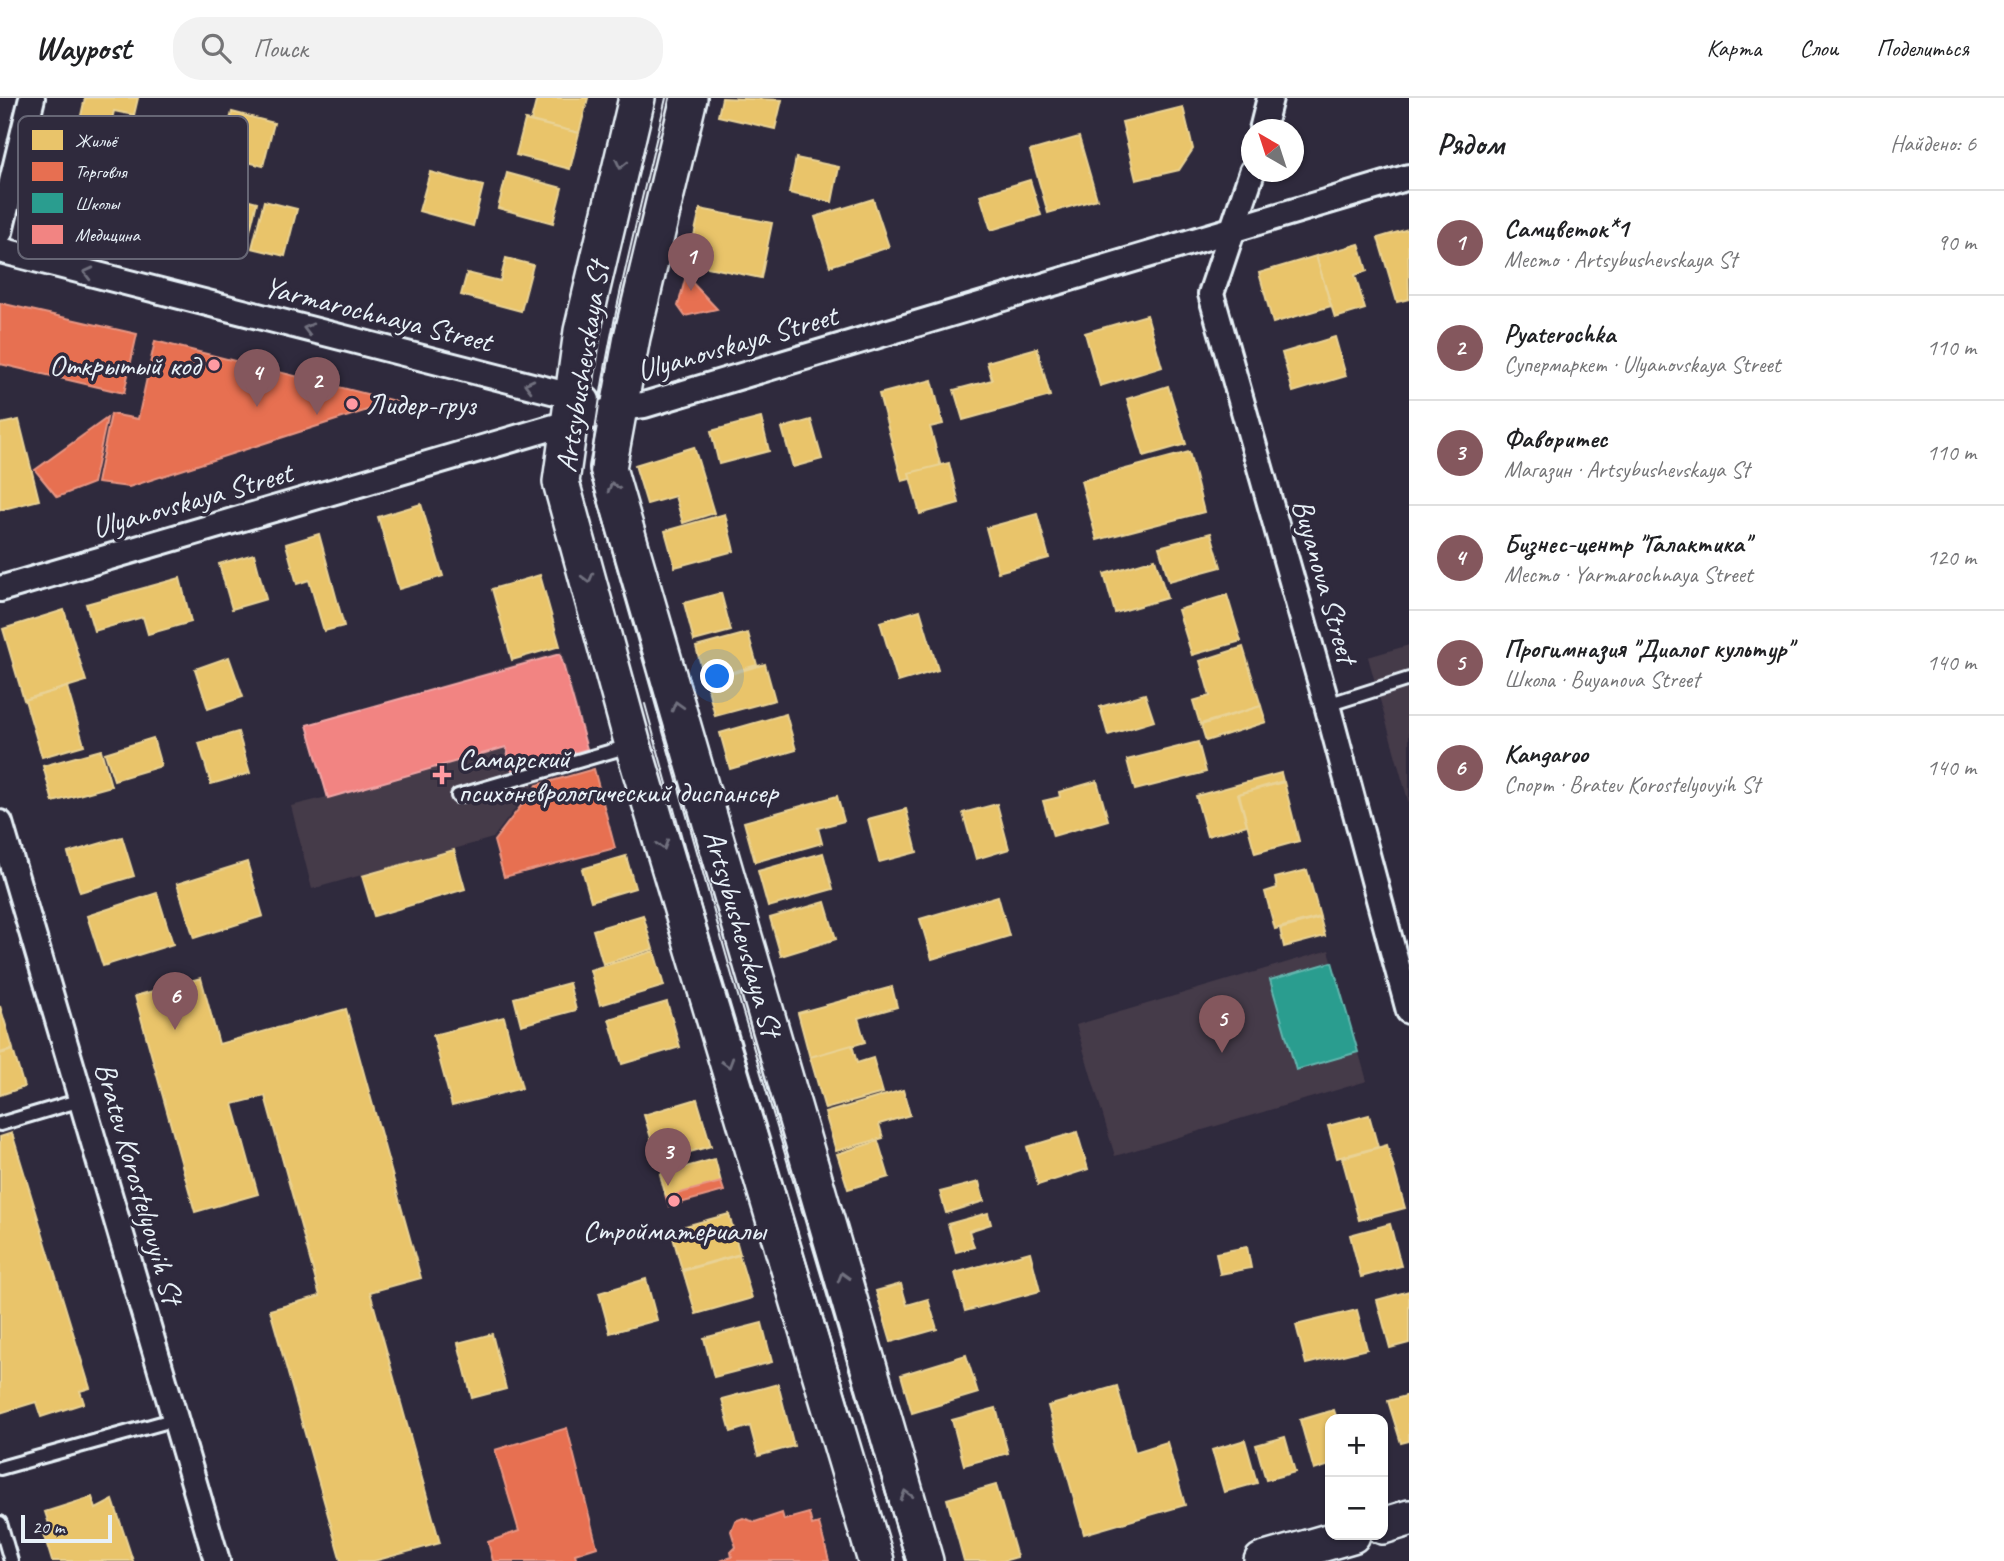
<!DOCTYPE html>
<html lang="ru">
<meta charset="utf-8">
<style>
:root{--surface:#fff;--page:#f2f2f2;--text:#202124;--muted:#757577;--line:#e0e0e0;--accent:#84575d}
body{margin:0;font-family:Caveat,sans-serif;background:var(--page);color:var(--text)}
.controls{position:absolute;right:21px;bottom:21px;display:grid;overflow:hidden;border-radius:14px;box-shadow:0 2px 5px #0004}
.controls button{width:63px;height:63px;display:grid;place-items:center;padding:0;border:0;border-bottom:2px solid var(--line);background:var(--surface);color:var(--text);font:35px sans-serif}
.compass{position:absolute;left:1241px;top:21px;width:63px;height:63px;border-radius:50%;background:var(--surface);box-shadow:0 2px 5px #0004;rotate:321deg}
.scale{position:absolute;left:21px;bottom:18px;width:91px;box-sizing:border-box;padding-left:7px;border:4px solid #e8f1f8;border-top:0;font-size:19px;line-height:24px;white-space:nowrap;color:#e8f1f8;-webkit-text-stroke:5px #2f2a3d;paint-order:stroke}
.you{position:absolute;left:718px;top:579px;width:24px;height:24px;margin:-18px;border:5px solid #fff;border-radius:50%;background:#1a73e8;box-shadow:0 0 0 10px #1a73e833}
.badge{display:grid;place-items:center;width:46px;height:46px;border-radius:50%;background:var(--accent);color:#fff;font-size:23px;font-weight:700}
.pin{position:absolute;translate:-50% -58px;filter:drop-shadow(0 2px 4px #0008)}
.pin::after{content:'';position:absolute;top:37px;width:24px;height:21px;background:inherit;clip-path:polygon(0 0,100% 0,50% 100%)}
.list{margin:0;padding:0;list-style:none}
h2{display:flex;justify-content:space-between;align-items:center;height:91px;margin:0;padding:0 28px;font-size:30px}
h2 small{font-size:23px;font-weight:400;color:var(--muted)}
.list li{display:grid;grid-template-columns:46px 1fr auto;gap:21px;align-items:center;box-sizing:border-box;height:105px;padding:0 28px;border-top:2px solid var(--line)}
.list b{display:block;font-size:26px;white-space:nowrap}
.list p{margin:0;font-size:23px;white-space:nowrap;color:var(--muted)}
.list em{font-size:23px;font-style:normal;color:var(--muted)}
.icon{flex:none;width:38px;height:38px;fill:none;stroke:currentColor;stroke-width:2;stroke-linecap:round;stroke-linejoin:round}
.map{position:relative;flex:none;width:1409px;height:1463px;overflow:hidden}
header{display:flex;align-items:center;gap:42px;box-sizing:border-box;height:98px;padding:0 35px;background:var(--surface);border-bottom:2px solid var(--line)}
header strong{font-size:33px}
nav{display:flex;gap:38px;margin-inline-start:auto;font-size:24px}
.search{width:490px;height:63px;background:var(--page);display:flex;align-items:center;gap:18px;box-sizing:border-box;padding:0 24px;border-radius:28px;color:var(--muted);font-size:26px}
main{display:flex}
aside{flex:1;background:var(--surface)}
.map>svg:first-child{display:block}
.built{fill:#453a49}
.homes{fill:#e9c46a;stroke:#e9d295;stroke-width:2}
.shops{fill:#e76f51;stroke:#e79683;stroke-width:2}
.schools{fill:#2a9d8f;stroke:#63b6ae;stroke-width:2}
.health{fill:#f28482;stroke:#efa5a5;stroke-width:2}
.lines{fill:none;stroke-linecap:round;stroke-linejoin:round}
.service-casing{stroke:#e8f1f8;stroke-width:18}
.minor-casing{stroke:#e8f1f8;stroke-width:30}
.secondary-casing{stroke:#e8f1f8;stroke-width:40}
.service{stroke:#2f2a3d;stroke-width:12}
.minor{stroke:#2f2a3d;stroke-width:24}
.secondary{stroke:#2f2a3d;stroke-width:35}
.tram{stroke:#e8f1f8;stroke-width:2}
.oneway{stroke:#70707e}
.poi-dot{fill:#ff9aa2;stroke:#2f2a3d;stroke-width:2.5}
.labels{text-anchor:middle;stroke-width:7;stroke-linejoin:round;paint-order:stroke}
.street-label{font-size:30px;fill:#e8f1f8;stroke:#2f2a3d}
.poi-label{font-size:30px;fill:#e8f1f8;stroke:#2f2a3d;text-anchor:start}
.key{fill:#2f2a3d;stroke:#666675;stroke-width:2}
.key-label{font-size:19px;fill:#e8f1f8}
</style>
<header>
<strong>Waypost</strong>
<div class="search"><svg class="icon" aria-label="search" viewBox="0 0 24 24"><circle cx="10" cy="10" r="6"/><path d="M15 15l6 6"/></svg>Поиск</div>
<nav><a>Карта</a><a>Слои</a><a>Поделиться</a></nav>
</header>
<main>
<div class="map">
<svg width="1409" height="1463" viewBox="0 0 1409 1463">
<rect width="100%" height="100%" fill="#2f2a3d"/>
<filter id="ink" filterUnits="userSpaceOnUse"><feTurbulence type="fractalNoise" baseFrequency=".0143" numOctaves="2"/><feDisplacementMap in="SourceGraphic" scale="14" xChannelSelector="R" yChannelSelector="G"/><feConvolveMatrix kernelMatrix="1 2 1 2 8 2 1 2 1" color-interpolation-filters="sRGB"/></filter>
<g filter="url(#ink)">
<g class="built">
<polygon points="1409,547 1409,706 1368,559"/>
<polygon points="562,553 593,668 534,686 493,740 312,791 291,708 327,699 307,626"/>
<polygon points="1329,852 1367,983 1115,1058 1076,927"/>
</g>
<g class="homes">
<polygon points="85,0 138,0 134,17 114,13 110,29 80,22"/>
<polygon points="537,0 588,0 579,35 531,23"/>
<polygon points="722,0 782,2 775,31 718,18"/>
<polygon points="1183,9 1193,51 1179,72 1136,82 1122,24"/>
<polygon points="232,14 274,25 263,68 221,57"/>
<polygon points="525,22 579,35 570,71 516,57"/>
<polygon points="1079,39 1097,101 1048,115 1030,53"/>
<polygon points="796,60 839,69 832,104 789,95"/>
<polygon points="430,74 483,88 473,128 419,113"/>
<polygon points="507,75 562,90 553,125 498,110"/>
<polygon points="1030,82 1041,117 991,132 980,97"/>
<polygon points="227,96 257,104 246,149 215,141"/>
<polygon points="873,101 889,149 830,168 815,119"/>
<polygon points="264,103 297,111 285,158 252,150"/>
<polygon points="700,111 772,125 761,180 688,165"/>
<polygon points="1408,131 1409,201 1397,204 1378,140"/>
<polygon points="1359,146 1367,173 1355,177 1365,211 1335,220 1316,158"/>
<polygon points="1316,158 1331,208 1273,225 1259,175"/>
<polygon points="506,160 533,167 521,213 461,197 467,175 500,183"/>
<polygon points="1147,217 1162,269 1100,288 1085,235"/>
<polygon points="1335,239 1346,278 1293,294 1282,255"/>
<polygon points="1037,250 1050,298 963,322 954,292 992,282 987,264"/>
<polygon points="932,282 943,326 930,329 942,373 902,383 879,296"/>
<polygon points="1168,288 1186,346 1144,358 1127,301"/>
<polygon points="761,320 769,353 719,366 711,333"/>
<polygon points="19,322 39,402 0,412 0,326"/>
<polygon points="811,322 822,361 793,369 782,330"/>
<polygon points="694,349 714,415 683,425 675,398 647,406 635,367"/>
<polygon points="1189,354 1204,414 1097,442 1081,383"/>
<polygon points="949,365 959,405 920,416 909,375"/>
<polygon points="421,406 443,478 399,491 378,419"/>
<polygon points="725,416 734,453 675,469 665,433"/>
<polygon points="1037,416 1049,460 998,474 986,430"/>
<polygon points="1211,435 1221,469 1169,483 1159,449"/>
<polygon points="319,436 344,528 324,533 309,482 297,486 286,446"/>
<polygon points="254,456 266,501 232,511 219,466"/>
<polygon points="1155,461 1167,500 1115,515 1104,476"/>
<polygon points="540,477 560,548 512,562 492,491"/>
<polygon points="180,480 191,524 148,536 143,519 94,533 86,506"/>
<polygon points="721,495 731,533 694,543 684,505"/>
<polygon points="1227,497 1241,543 1192,557 1178,512"/>
<polygon points="64,512 86,583 24,602 3,531"/>
<polygon points="920,512 938,572 898,584 880,524"/>
<polygon points="748,535 757,567 705,582 696,549"/>
<polygon points="1243,549 1261,608 1200,626 1193,603 1210,598 1200,563"/>
<polygon points="229,559 243,599 208,611 195,571"/>
<polygon points="765,566 775,602 715,618 706,583"/>
<polygon points="67,589 84,647 42,659 25,602"/>
<polygon points="1145,596 1154,623 1108,637 1100,609"/>
<polygon points="1261,608 1266,624 1206,643 1201,627"/>
<polygon points="786,616 796,652 730,671 720,635"/>
<polygon points="238,634 250,675 211,686 199,645"/>
<polygon points="153,640 161,668 114,682 105,655"/>
<polygon points="1198,644 1206,674 1135,692 1127,662"/>
<polygon points="101,652 111,688 53,704 43,668"/>
<polygon points="1281,675 1283,683 1238,696 1247,727 1207,738 1196,698"/>
<polygon points="1097,683 1108,722 1053,738 1043,703 1060,699 1059,694"/>
<polygon points="1284,684 1299,743 1255,755 1239,696"/>
<polygon points="837,698 844,723 818,730 822,745 755,764 744,724"/>
<polygon points="997,706 1009,751 976,761 963,715"/>
<polygon points="906,711 917,754 879,764 868,721"/>
<polygon points="122,739 134,778 80,794 68,755"/>
<polygon points="454,752 465,791 374,818 362,778"/>
<polygon points="823,755 833,791 768,809 758,773"/>
<polygon points="626,758 635,790 591,803 582,771"/>
<polygon points="247,764 263,818 194,840 177,786"/>
<polygon points="1307,772 1320,819 1275,831 1265,794 1277,790 1275,780"/>
<polygon points="157,795 173,846 103,868 87,818"/>
<polygon points="998,798 1009,838 932,861 920,821"/>
<polygon points="825,804 836,841 781,858 770,820"/>
<polygon points="643,817 653,851 603,866 593,832"/>
<polygon points="1320,820 1325,838 1284,849 1280,831"/>
<polygon points="654,853 664,888 600,907 590,872"/>
<polygon points="201,880 219,946 346,911 421,1180 370,1194 440,1445 374,1463 341,1463 270,1212 320,1198 265,998 233,1006 258,1096 195,1114 135,898"/>
<polygon points="569,885 576,912 521,927 514,900"/>
<polygon points="892,889 897,909 858,920 865,944 810,960 798,915"/>
<polygon points="667,904 680,949 622,966 609,921"/>
<polygon points="0,908 13,951 0,955"/>
<polygon points="504,919 522,990 452,1008 433,937"/>
<polygon points="852,947 857,965 873,960 883,995 825,1011 810,959"/>
<polygon points="13,952 24,989 0,997 0,956"/>
<polygon points="903,992 910,1017 879,1026 883,1040 836,1053 825,1015"/>
<polygon points="697,1001 711,1048 658,1063 644,1017"/>
<polygon points="1369,1017 1378,1049 1337,1060 1328,1028"/>
<polygon points="1077,1034 1088,1071 1038,1087 1027,1049"/>
<polygon points="12,1035 90,1290 80,1293 84,1305 41,1319 36,1304 0,1315 0,1039"/>
<polygon points="878,1043 889,1079 848,1091 837,1056"/>
<polygon points="1387,1047 1405,1110 1359,1122 1342,1060"/>
<polygon points="715,1061 721,1084 666,1099 660,1076"/>
<polygon points="979,1084 984,1103 946,1115 940,1094"/>
<polygon points="988,1115 991,1126 969,1133 974,1149 956,1154 948,1126"/>
<polygon points="729,1116 740,1156 682,1172 671,1132"/>
<polygon points="1390,1126 1401,1168 1361,1179 1350,1137"/>
<polygon points="1247,1149 1251,1170 1220,1176 1216,1155"/>
<polygon points="1030,1154 1040,1193 965,1213 955,1175"/>
<polygon points="739,1157 752,1200 696,1216 683,1173"/>
<polygon points="646,1181 657,1222 610,1235 599,1195"/>
<polygon points="901,1186 907,1207 928,1201 937,1231 891,1244 876,1193"/>
<polygon points="1409,1193 1409,1245 1390,1250 1377,1202"/>
<polygon points="1357,1212 1367,1251 1306,1266 1296,1227"/>
<polygon points="762,1225 772,1264 714,1279 704,1240"/>
<polygon points="492,1236 506,1291 472,1300 458,1245"/>
<polygon points="966,1257 978,1295 912,1315 901,1277"/>
<polygon points="778,1286 794,1348 758,1358 750,1328 731,1334 722,1301"/>
<polygon points="1117,1288 1135,1354 1167,1344 1185,1407 1084,1436 1048,1308"/>
<polygon points="1409,1297 1409,1343 1401,1345 1388,1303"/>
<polygon points="996,1310 1008,1355 964,1367 952,1322"/>
<polygon points="1334,1312 1337,1321 1330,1321 1330,1367 1314,1372 1300,1322"/>
<polygon points="1285,1339 1295,1374 1266,1382 1256,1347"/>
<polygon points="1245,1342 1257,1385 1224,1394 1212,1352"/>
<polygon points="996,1387 1017,1459 1003,1463 964,1463 947,1401"/>
<polygon points="92,1399 96,1411 113,1402 133,1463 52,1463 44,1437 52,1435 45,1414"/>
</g>
<g class="shops">
<polygon points="686,178 717,211 685,218 678,208"/>
<polygon points="0,205 137,236 124,295 0,266"/>
<polygon points="155,243 395,303 129,389 97,385 111,316 138,321"/>
<polygon points="107,320 93,385 57,399 35,372"/>
<polygon points="594,671 615,750 504,779 494,743 537,687"/>
<polygon points="721,1084 724,1093 669,1108 666,1099"/>
<polygon points="567,1330 597,1449 575,1456 577,1463 493,1463 488,1444 519,1433 495,1352"/>
<polygon points="782,1415 784,1422 809,1415 812,1427 819,1425 829,1463 720,1463 732,1459 731,1454 736,1449 731,1433 735,1423 743,1420 755,1424"/>
</g>
<polygon class="schools" points="1332,864 1358,954 1296,972 1270,882"/>
<polygon class="health" points="560,556 587,651 512,672 506,649 328,700 307,627"/>
<g class="lines">
<defs>
<g id="service">
<polyline points="1327,607 1409,581"/>
<polyline points="458,698 629,648"/>
<polyline points="0,1026 81,1002"/>
<polyline points="0,1370 176,1321"/>
<polyline points="0,1425 11,1463"/>
</g>
<g id="minor">
<polyline points="1262,32 1270,0"/>
<polyline points="1252,74 1211,196 1327,607 1409,913"/>
<polyline points="0,134 32,0"/>
<polyline points="0,152 587,302"/>
<polyline points="0,491 619,310 644,307 1409,79"/>
<polyline points="0,725 217,1463"/>
</g>
<g id="secondary">
<polyline points="637,0 582,233 561,384 633,647 876,1463"/>
<path id="s1" d="M689,0L632,239L608,370L925,1463"/>
<polyline points="1383,1428 1409,1420"/>
<polyline points="1262,1463 1352,1437"/>
</g>
</defs>
<use href="#service" class="service-casing"/>
<use href="#minor" class="minor-casing"/>
<use href="#secondary" class="secondary-casing"/>
<use href="#service" class="service"/>
<use href="#minor" class="minor"/>
<use href="#secondary" class="secondary"/>
<g class="tram">
<path d="M666,0C637,124 603,248 590,375L731,874L906,1463"/>
<polyline points="645,606 720,878 855,1325"/>
</g>
</g>
<defs><path id="oneway-chevron" d="M-2-3.5L2.5 0L-2 3.5" fill="none" stroke-width="1.6" stroke-linecap="round" stroke-linejoin="round" transform="scale(1.75)"/></defs>
<g class="oneway">
<use href="#oneway-chevron" transform="translate(621 66) rotate(103)"/>
<use href="#oneway-chevron" transform="translate(88 175) rotate(-166)"/>
<use href="#oneway-chevron" transform="translate(308 231) rotate(-166)"/>
<use href="#oneway-chevron" transform="translate(529 287) rotate(-166)"/>
<use href="#oneway-chevron" transform="translate(613 389) rotate(-106)"/>
<use href="#oneway-chevron" transform="translate(588 480) rotate(75)"/>
<use href="#oneway-chevron" transform="translate(677 608) rotate(-106)"/>
<use href="#oneway-chevron" transform="translate(663 747) rotate(73)"/>
<use href="#oneway-chevron" transform="translate(728 965) rotate(73)"/>
<use href="#oneway-chevron" transform="translate(843 1179) rotate(-106)"/>
<use href="#oneway-chevron" transform="translate(906 1397) rotate(-106)"/>
</g>
</g>
<g class="poi-dot">
<circle cx="214" cy="267" r="7"/>
<circle cx="352" cy="306" r="7"/>
<path d="M438.5 666.5h7v7h7v7h-7v7h-7v-7h-7v-7h7z"/>
<circle cx="674" cy="1103" r="7"/>
</g>
<g class="labels">
<g class="street-label">
<text transform="translate(378 216) rotate(14)" y="10">Yarmarochnaya Street</text>
<text transform="translate(737 245) rotate(-16)" y="10">Ulyanovskaya Street</text>
<text transform="translate(582 269) rotate(-81)" y="10">Artsybushevskaya St</text>
<text transform="translate(192 402) rotate(-16)" y="10">Ulyanovskaya Street</text>
<text transform="translate(1325 483) rotate(74)" y="10">Buyanova Street</text>
<text dy="10" stroke="none"><textPath href="#s1" startOffset="863">Artsybushevskaya St</textPath></text>
<text transform="translate(139 1085) rotate(74)" y="10">Bratev Korostelyovyih St</text>
</g>
<g class="poi-label">
<text x="200" y="277" text-anchor="end">Открытый код</text>
<text x="366" y="316">Лидер-груз</text>
<text x="458" y="670">Самарский<tspan x="458" dy="34">психоневрологический диспансер</tspan></text>
<text x="674" y="1142" text-anchor="middle">Стройматериалы</text>
</g>
</g>
<rect x="18" y="18" width="230" height="143" rx="10" class="key"/>
<rect x="32" y="32" width="31" height="20" fill="#e9c46a"/>
<rect x="32" y="64" width="31" height="19" fill="#e76f51"/>
<rect x="32" y="95" width="31" height="20" fill="#2a9d8f"/>
<rect x="32" y="127" width="31" height="19" fill="#f28482"/>
<g class="key-label">
<text x="75" y="49">Жильё</text>
<text x="75" y="80">Торговля</text>
<text x="75" y="112">Школы</text>
<text x="75" y="143">Медицина</text>
</g>
</svg>
<div class="controls">
<button>+</button>
<button>−</button>
</div>
<svg class="compass" viewBox="-18 -18 36 36"><path d="M0-13l5 13h-10z" fill="#e53935"/><path d="M0 13l5-13h-10z" fill="#757577"/></svg>
<div class="scale">20 m</div>
<div class="you"></div>
<div class="pin badge" style="left:691px;top:193px">1</div>
<div class="pin badge" style="left:317px;top:317px">2</div>
<div class="pin badge" style="left:668px;top:1088px">3</div>
<div class="pin badge" style="left:257px;top:309px">4</div>
<div class="pin badge" style="left:1222px;top:955px">5</div>
<div class="pin badge" style="left:175px;top:932px">6</div>
</div>
<aside>
<h2>Рядом<small>Найдено: 6</small></h2>
<ul class="list">
<li><span class="badge">1</span><div><b>Самцветок*1</b><p>Место · Artsybushevskaya St</p></div><em>90 m</em></li>
<li><span class="badge">2</span><div><b>Pyaterochka</b><p>Супермаркет · Ulyanovskaya Street</p></div><em>110 m</em></li>
<li><span class="badge">3</span><div><b>Фаворитес</b><p>Магазин · Artsybushevskaya St</p></div><em>110 m</em></li>
<li><span class="badge">4</span><div><b>Бизнес-центр &quot;Галактика&quot;</b><p>Место · Yarmarochnaya Street</p></div><em>120 m</em></li>
<li><span class="badge">5</span><div><b>Прогимназия &quot;Диалог культур&quot;</b><p>Школа · Buyanova Street</p></div><em>140 m</em></li>
<li><span class="badge">6</span><div><b>Kangaroo</b><p>Спорт · Bratev Korostelyovyih St</p></div><em>140 m</em></li>
</ul>
</aside>
</main>
